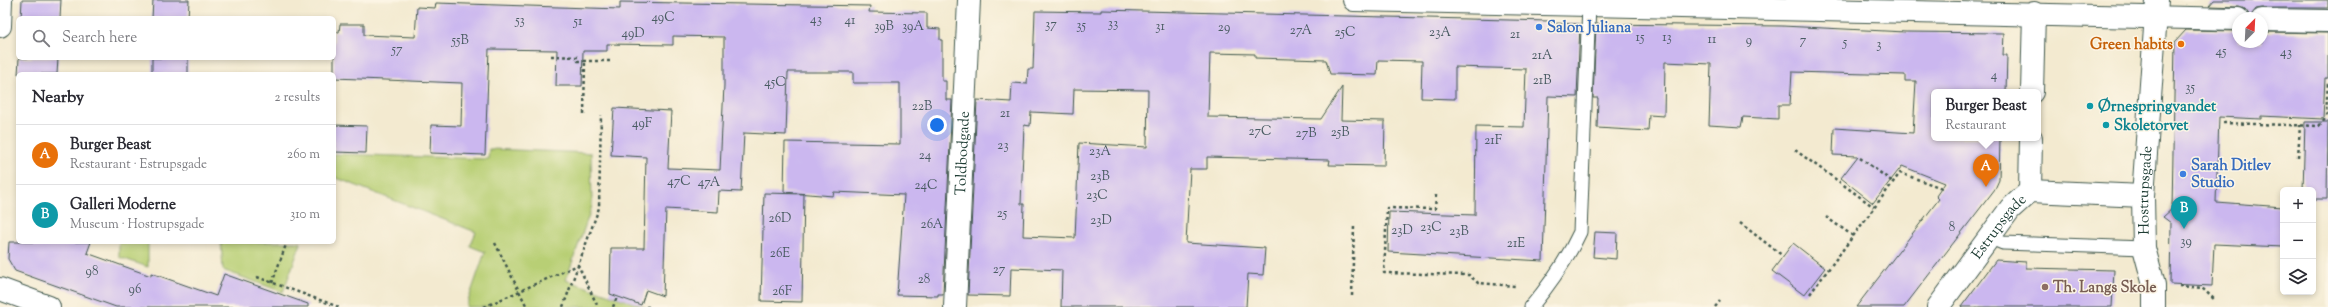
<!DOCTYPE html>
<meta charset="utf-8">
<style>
:root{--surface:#fff;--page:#f7f7f7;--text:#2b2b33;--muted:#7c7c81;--line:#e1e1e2;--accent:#d1495b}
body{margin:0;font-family:"Sorts Mill Goudy",serif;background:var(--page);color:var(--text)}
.controls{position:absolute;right:12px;bottom:12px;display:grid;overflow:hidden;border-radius:6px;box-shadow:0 2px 6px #0003}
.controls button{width:36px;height:36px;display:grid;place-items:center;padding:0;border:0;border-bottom:1px solid var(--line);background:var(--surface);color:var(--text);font:20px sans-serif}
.compass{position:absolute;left:2232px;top:12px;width:36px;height:36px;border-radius:50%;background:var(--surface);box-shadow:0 2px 6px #0003;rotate:24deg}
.you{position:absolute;left:937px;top:125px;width:14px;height:14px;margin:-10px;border:3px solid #fff;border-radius:50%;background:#1a73e8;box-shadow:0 0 0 6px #1a73e833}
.badge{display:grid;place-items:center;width:26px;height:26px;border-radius:50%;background:var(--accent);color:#fff;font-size:13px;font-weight:700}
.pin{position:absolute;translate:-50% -33px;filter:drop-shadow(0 1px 2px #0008)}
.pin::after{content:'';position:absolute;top:21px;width:14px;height:12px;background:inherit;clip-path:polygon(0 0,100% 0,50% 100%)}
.popup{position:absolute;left:1931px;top:89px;width:110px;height:52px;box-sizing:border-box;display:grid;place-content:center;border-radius:6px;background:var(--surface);filter:drop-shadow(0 1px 3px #0005);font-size:13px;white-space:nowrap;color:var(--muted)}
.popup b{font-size:15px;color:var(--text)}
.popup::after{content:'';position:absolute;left:50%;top:100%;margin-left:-8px;border:8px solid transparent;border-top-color:var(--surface)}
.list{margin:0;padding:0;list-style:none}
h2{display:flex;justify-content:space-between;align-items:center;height:52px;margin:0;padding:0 16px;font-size:17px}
h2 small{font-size:13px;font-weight:400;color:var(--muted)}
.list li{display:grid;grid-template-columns:26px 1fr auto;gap:12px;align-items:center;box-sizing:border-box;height:60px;padding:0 16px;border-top:1px solid var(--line)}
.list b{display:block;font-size:15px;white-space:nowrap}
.list p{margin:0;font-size:13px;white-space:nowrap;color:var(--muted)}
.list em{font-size:13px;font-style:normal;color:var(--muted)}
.icon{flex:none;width:22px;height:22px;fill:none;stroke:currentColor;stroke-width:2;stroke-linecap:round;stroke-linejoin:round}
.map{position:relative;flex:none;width:2328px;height:307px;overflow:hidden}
.search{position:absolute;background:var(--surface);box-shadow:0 2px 6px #0003;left:16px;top:16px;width:320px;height:44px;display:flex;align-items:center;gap:10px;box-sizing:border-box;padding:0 14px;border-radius:6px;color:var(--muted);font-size:15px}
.panel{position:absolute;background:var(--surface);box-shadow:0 2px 6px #0003;left:16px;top:72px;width:320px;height:172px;border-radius:6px}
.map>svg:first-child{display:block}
.green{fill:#b8cf74;stroke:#6c8654}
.building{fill:#cbb7ef;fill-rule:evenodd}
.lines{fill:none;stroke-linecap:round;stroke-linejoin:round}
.lane-casing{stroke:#3f574b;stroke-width:15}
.street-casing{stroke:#3f574b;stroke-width:24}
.path{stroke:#3f574b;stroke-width:2.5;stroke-dasharray:3 3;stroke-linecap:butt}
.lane{stroke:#fff;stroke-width:13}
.street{stroke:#fff;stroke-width:22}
.shop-dot{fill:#3f7fe0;stroke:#fcf5e5;stroke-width:1.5}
.food-dot{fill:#e8710a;stroke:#fcf5e5;stroke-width:1.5}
.culture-dot{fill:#0f9aa8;stroke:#fcf5e5;stroke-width:1.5}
.education-dot{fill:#8d6e63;stroke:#fcf5e5;stroke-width:1.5}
.labels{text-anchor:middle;stroke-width:3;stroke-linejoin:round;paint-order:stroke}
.number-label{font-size:13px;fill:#4a5c63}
.shop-label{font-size:15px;font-weight:bold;fill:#366cbe;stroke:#fcf5e5;text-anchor:start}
.food-label{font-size:15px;font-weight:bold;fill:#c56008;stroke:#fcf5e5;text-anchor:end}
.culture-label{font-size:15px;font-weight:bold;fill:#0d838f;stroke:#fcf5e5;text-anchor:start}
.street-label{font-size:15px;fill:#1f3d34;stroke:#fcf5e5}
.education-label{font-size:15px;font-weight:bold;fill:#785e54;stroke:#fcf5e5;text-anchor:start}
</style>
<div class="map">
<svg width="2328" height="307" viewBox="0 0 2328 307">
<rect width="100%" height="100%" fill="#fcf5e5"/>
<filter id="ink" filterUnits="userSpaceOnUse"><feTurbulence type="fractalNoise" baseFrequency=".025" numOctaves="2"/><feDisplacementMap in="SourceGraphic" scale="8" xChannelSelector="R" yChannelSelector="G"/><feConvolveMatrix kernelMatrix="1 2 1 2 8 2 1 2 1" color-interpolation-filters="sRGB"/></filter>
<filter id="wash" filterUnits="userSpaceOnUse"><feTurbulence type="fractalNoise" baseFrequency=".012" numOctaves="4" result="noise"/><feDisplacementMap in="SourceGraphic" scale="16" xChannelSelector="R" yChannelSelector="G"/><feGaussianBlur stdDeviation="0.9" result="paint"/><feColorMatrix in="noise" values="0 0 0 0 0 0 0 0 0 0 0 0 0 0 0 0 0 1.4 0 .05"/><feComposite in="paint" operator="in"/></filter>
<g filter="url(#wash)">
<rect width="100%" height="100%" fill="#f3ead0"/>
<g class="green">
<polygon points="489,149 591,153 592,206 566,280 645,307 466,307 485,252 470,246 476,232 334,177 334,154 488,159"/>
<polygon points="119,242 148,242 148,267 119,257"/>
<polygon points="221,242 299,242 301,243 283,292 223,270"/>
</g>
<g id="blocks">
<g class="building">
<polygon points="22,0 61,0 60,18 21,18"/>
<polygon points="153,0 189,0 188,18 152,18"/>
<polygon points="2214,0 2328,0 2328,8 2262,8 2256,9 2250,17 2245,9 2239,7 2209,6"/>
<polygon points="620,2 870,6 869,12 927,13 927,28 940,29 940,40 942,40 942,81 946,81 946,100 952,100 943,294 938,294 938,296 897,295 904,195 834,192 833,196 784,192 785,142 900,144 900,83 853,83 853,72 788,72 786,135 744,133 741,192 719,191 718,212 666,209 663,296 646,290 641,305 610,294 611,248 644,248 646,157 611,155 614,108 671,111 668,168 720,170 724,85 724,37 673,36 673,45 607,44 607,51 583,51 582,86 556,86 557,50 489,49 485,155 430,153 431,125 461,126 462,83 334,78 334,32 339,32 340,24 364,24 364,35 415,37 417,7 435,8 436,3 620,9"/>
<path d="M1101,10L1549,21V23L1580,24L1577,97L1548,96L1543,261L1388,252L1389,212L1475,215L1476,126L1524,127L1526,69L1455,67V99L1421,98L1422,61L1378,60L1377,75L1330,74L1326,60L1255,58V54L1210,53L1208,117L1321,119L1342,87L1341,120L1385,121L1384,166L1329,165L1330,160L1207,157V169H1190L1186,243L1265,248L1263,275L1248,274L1246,307H1061L1062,270L1011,268L1010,296L968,295L977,100L1011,102L1012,83L1027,84L1028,69H1033L1035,11L1101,12ZM1074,89L1148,90L1147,147L1079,143L1075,238L1023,236L1024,204H1021L1024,125L1030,126L1031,112L1073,114Z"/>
<polygon points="1596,24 1782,26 1906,32 2004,33 2003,55 2007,55 2006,92 1934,92 1934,138 2000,138 1999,180 1995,189 1904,307 1856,307 1939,199 1936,196 1945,183 1902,166 1873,203 1841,178 1858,156 1833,155 1834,128 1913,133 1916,81 1905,81 1905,75 1792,72 1790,105 1778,105 1778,119 1743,117 1741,127 1709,125 1711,64 1665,62 1664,116 1649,115 1648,131 1597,128 1598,98 1593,98"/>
<polygon points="2186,30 2238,31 2238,42 2262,42 2262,32 2328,33 2328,78 2325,78 2323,119 2261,116 2261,119 2219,117 2216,202 2283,207 2283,247 2214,244 2212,286 2170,284 2171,223 2163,217 2172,209 2175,42"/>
<polygon points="19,58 58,58 57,74 18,74"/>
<rect x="152" y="58" width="36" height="16"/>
<polygon points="2305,122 2328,122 2327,199 2313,199 2313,190 2303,190"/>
<polygon points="334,125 367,126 366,153 334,152"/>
<polygon points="764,193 804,194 802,302 761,301"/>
<polygon points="1595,232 1617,233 1616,259 1593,257"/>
<polygon points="9,242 91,242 87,253 151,276 151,273 216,296 224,274 308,304 308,307 116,307 15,271 8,259"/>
<polygon points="1793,243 1825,268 1804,295 1772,271"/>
<polygon points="1996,260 2026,262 2026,268 2114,270 2112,307 1961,307"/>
</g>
</g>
</g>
<g filter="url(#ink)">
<use href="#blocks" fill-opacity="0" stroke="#3f574b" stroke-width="1"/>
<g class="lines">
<defs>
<g id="lane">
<polyline points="1991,238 2003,243 2144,248"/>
<path d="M1531,307C1551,283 1567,260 1580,232L1589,5"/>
</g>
<g id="street">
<polyline points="1354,0 2238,19"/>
<polyline points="2262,20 2328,21"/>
<polyline points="0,26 1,0"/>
<polyline points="2032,92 2034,13"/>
<polyline points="2030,191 2143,196"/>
<polyline points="0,289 49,307"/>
<path id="s1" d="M955,307L969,0"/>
<path id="s2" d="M1938,307L2010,209L2030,191L2031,138"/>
<path id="s3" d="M2154,307V285L2144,248L2143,196L2157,0"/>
</g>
</defs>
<use href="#lane" class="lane-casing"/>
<use href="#street" class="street-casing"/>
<g class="path">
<polyline points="551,56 578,57 578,61 611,61"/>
<polyline points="584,114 585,61"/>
<polyline points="2223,123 2319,126 2326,118 2328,81"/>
<polyline points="1795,150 1874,207"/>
<polyline points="2298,157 2300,125"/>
<polyline points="1860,158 1893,182"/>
<polyline points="1436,195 1435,209 1387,208 1384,273 1469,275 1478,283 1515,286"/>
<polyline points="1826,217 1853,236"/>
<polyline points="1740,223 1783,256"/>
<polyline points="495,243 527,307"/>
<polyline points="257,277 339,307"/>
<polyline points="272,283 287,242"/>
<polyline points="2179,286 2202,288 2215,300"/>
<polyline points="1810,294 1900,173 1942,188"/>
<polyline points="1352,296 1354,226"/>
<polyline points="484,307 578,265 598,307"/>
<polyline points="563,307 599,208 601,115"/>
<polyline points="613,307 617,297"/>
<polyline points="646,307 649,307"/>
<polyline points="1715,307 1720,301"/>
</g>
<use href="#lane" class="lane"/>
<use href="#street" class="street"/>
</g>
</g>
<g class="shop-dot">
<circle cx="1539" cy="27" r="4"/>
<circle cx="2183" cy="174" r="4"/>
</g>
<circle class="food-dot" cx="2181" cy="44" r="4"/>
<g class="culture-dot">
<circle cx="2090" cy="106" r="4"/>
<circle cx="2106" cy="125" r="4"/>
</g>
<circle class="education-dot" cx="2045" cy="287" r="4"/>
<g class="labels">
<g class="number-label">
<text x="663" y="21">49C</text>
<text x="816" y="23">43</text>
<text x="520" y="24">53</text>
<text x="850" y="24">41</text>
<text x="578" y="25">51</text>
<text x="1113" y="27">33</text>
<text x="1051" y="28">37</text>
<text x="1081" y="29">35</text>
<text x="884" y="30">39B</text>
<text x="913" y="30">39A</text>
<text x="1160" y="30">31</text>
<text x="1224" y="31">29</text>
<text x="1301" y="34">27A</text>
<text x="1345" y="36">25C</text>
<text x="1440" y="36">23A</text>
<text x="633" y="37">49D</text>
<text x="1515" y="38">21</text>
<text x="1640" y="41">15</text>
<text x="1667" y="41">13</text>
<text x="1712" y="43">11</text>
<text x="460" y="44">55B</text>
<text x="1749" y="44">9</text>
<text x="1803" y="44">7</text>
<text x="1845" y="46">5</text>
<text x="1879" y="48">3</text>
<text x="397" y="53">57</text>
<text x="2221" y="55">45</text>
<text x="2286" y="56">43</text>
<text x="1542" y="59">21A</text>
<text x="1994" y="79">4</text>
<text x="1542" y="84">21B</text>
<text x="775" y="86">45C</text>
<text x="2190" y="91">35</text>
<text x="922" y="110">22B</text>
<text x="1005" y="117">21</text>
<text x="642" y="127">49F</text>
<text x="1260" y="135">27C</text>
<text x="1340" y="136">25B</text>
<text x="1306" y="137">27B</text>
<text x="1493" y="144">21F</text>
<text x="1003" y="149">23</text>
<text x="1100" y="155">23A</text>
<text x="925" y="159">24</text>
<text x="1100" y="180">23B</text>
<text x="679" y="185">47C</text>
<text x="709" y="186">47A</text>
<text x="926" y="189">24C</text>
<text x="1097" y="199">23C</text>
<text x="1002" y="217">25</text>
<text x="780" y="222">26D</text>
<text x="1101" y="224">23D</text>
<text x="932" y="228">26A</text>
<text x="1431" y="231">23C</text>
<text x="1952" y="231">8</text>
<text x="1402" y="234">23D</text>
<text x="1459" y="235">23B</text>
<text x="2186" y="245">39</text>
<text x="1516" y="247">21E</text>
<text x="780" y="257">26E</text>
<text x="999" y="273">27</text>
<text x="92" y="275">98</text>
<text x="924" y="283">28</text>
<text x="135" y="293">96</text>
<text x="782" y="295">26F</text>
</g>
<g class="shop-label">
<text x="1547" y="32">Salon Juliana</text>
<text x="2191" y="170">Sarah Ditlev<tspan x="2191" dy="17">Studio</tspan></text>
</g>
<g class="food-label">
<text x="2173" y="49">Green habits</text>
</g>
<g class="culture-label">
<text x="2098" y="111">Ørnespringvandet</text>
<text x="2114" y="130">Skoletorvet</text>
</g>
<g class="street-label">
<text dy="5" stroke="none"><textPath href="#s1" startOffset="154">Toldbodgade</textPath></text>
<text dy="5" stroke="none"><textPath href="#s3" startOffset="118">Hostrupsgade</textPath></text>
<text dy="5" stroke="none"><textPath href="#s2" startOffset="101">Estrupsgade</textPath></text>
</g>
<g class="education-label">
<text x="2053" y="292">Th. Langs Skole</text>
</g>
</g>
</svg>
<div class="controls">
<button>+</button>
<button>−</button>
<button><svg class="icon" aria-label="layers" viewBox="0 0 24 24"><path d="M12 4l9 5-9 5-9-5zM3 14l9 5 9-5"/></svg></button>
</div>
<svg class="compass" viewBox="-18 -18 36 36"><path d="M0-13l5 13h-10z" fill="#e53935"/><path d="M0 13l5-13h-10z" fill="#7c7c81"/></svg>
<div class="you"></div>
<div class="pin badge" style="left:1986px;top:187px;background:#e8710a">A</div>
<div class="popup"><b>Burger Beast</b>Restaurant</div>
<div class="pin badge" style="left:2184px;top:229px;background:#0f9aa8">B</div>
<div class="search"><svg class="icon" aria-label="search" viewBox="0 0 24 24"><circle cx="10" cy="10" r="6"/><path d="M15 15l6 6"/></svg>Search here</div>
<section class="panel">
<h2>Nearby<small>2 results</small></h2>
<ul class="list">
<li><span class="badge" style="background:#e8710a">A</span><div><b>Burger Beast</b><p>Restaurant · Estrupsgade</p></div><em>260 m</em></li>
<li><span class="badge" style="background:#0f9aa8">B</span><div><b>Galleri Moderne</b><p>Museum · Hostrupsgade</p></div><em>310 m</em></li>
</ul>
</section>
</div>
